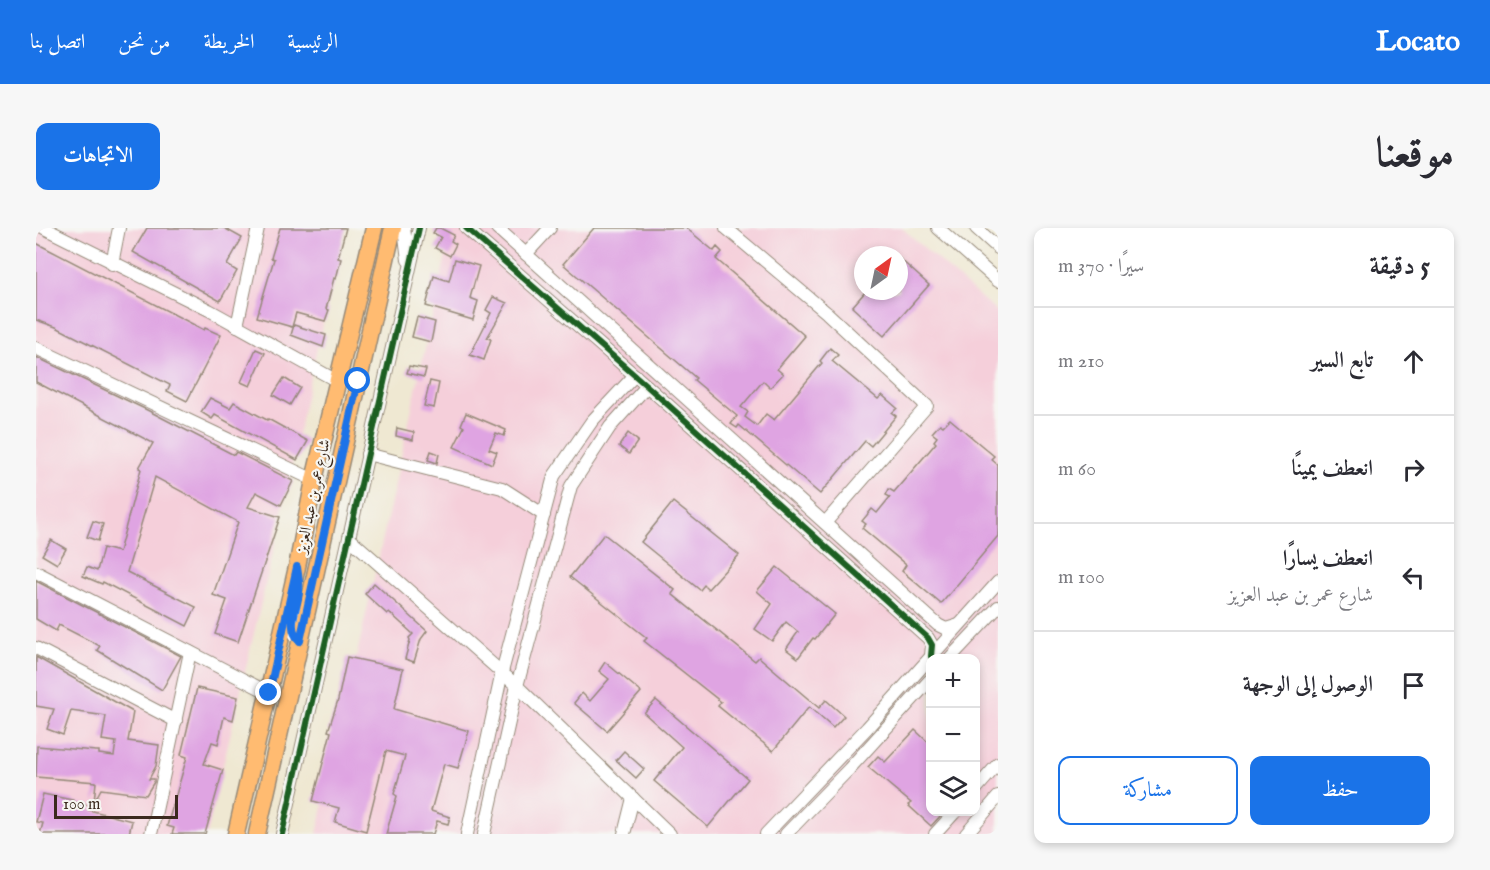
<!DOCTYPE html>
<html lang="ar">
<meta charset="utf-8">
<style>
:root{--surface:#fff;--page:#f7f7f7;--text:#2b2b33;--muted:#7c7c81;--line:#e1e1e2;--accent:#1a73e8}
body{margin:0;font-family:"IM FELL English",Amiri,serif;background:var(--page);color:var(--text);direction:rtl}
.controls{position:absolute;right:18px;bottom:18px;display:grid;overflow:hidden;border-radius:12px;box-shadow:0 3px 9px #0003}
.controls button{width:54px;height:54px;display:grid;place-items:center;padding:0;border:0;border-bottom:2px solid var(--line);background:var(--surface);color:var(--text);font:30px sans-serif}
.compass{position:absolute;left:818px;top:18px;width:54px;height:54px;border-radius:50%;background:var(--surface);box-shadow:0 3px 9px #0003;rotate:33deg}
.scale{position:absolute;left:18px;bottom:15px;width:124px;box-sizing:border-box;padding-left:6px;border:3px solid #3b2a1e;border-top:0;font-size:16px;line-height:21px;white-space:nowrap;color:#3b2a1e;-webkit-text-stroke:4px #f6f6f2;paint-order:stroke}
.stop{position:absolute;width:18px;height:18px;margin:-14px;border:4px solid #1a73e8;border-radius:50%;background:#fff}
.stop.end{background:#1a73e8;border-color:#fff;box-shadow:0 2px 6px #0008}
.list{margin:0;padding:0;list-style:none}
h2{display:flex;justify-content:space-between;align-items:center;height:78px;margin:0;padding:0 24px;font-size:26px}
h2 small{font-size:20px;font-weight:400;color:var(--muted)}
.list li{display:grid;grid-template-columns:39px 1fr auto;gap:18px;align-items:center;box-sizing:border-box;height:108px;padding:0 24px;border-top:2px solid var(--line)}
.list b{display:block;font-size:22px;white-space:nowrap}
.list p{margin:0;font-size:20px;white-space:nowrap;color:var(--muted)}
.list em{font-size:20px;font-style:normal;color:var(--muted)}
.actions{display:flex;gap:12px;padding:18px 24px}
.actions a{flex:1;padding:14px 0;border:2px solid var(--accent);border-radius:12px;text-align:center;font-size:21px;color:var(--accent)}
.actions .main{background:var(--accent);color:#fff}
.icon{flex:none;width:33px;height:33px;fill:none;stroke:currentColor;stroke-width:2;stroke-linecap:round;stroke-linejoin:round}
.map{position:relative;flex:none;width:962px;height:606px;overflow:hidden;direction:ltr;border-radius:12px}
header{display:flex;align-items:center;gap:36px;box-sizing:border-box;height:84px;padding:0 30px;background:var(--accent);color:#fff}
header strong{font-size:28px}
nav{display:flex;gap:33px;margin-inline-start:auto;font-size:21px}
.intro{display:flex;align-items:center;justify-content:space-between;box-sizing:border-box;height:144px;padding:0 36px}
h1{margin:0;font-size:42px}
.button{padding:15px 27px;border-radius:12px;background:var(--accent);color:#fff;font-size:21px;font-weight:700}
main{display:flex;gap:36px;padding:0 36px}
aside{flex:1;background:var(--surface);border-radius:12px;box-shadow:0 3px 9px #0003}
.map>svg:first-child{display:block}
.built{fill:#f5cfda;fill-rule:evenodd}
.building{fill:#dfa4e2}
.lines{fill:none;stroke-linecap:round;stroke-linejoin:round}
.minor-casing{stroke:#958978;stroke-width:14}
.major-casing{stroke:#958978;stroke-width:19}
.minor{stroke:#fff;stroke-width:12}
.major{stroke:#ffbb71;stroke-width:16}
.cycleway-casing{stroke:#f6f6f2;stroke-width:10}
.cycleway{stroke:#1b5e20;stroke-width:6}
.route{stroke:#1a73e8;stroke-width:8}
.labels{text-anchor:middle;stroke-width:4.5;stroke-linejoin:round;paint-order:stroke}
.street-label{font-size:16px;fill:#3b2a1e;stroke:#f6f6f2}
</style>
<header>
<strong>Locato</strong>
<nav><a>الرئيسية</a><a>الخريطة</a><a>من نحن</a><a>اتصل بنا</a></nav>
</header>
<div class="intro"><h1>موقعنا</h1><a class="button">الاتجاهات</a></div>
<main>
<aside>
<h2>5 دقيقة<small>سيرًا · 370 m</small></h2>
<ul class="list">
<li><svg class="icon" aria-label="ahead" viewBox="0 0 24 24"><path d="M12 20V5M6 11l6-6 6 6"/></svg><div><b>تابع السير</b></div><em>210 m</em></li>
<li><svg class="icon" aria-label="right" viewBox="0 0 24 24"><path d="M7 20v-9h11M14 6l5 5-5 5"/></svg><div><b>انعطف يمينًا</b></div><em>60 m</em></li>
<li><svg class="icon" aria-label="left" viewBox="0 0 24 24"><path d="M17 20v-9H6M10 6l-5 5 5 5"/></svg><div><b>انعطف يسارًا</b><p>شارع عمر بن عبد العزيز</p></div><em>100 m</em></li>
<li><svg class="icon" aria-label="arrive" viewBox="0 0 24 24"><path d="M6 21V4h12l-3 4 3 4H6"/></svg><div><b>الوصول إلى الوجهة</b></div></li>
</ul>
<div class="actions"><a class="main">حفظ</a><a>مشاركة</a></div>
</aside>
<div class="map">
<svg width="962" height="606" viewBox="0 0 962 606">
<rect width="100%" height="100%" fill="#f6f6f2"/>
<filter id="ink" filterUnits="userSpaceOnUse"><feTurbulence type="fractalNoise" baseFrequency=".0167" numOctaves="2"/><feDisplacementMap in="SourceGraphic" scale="12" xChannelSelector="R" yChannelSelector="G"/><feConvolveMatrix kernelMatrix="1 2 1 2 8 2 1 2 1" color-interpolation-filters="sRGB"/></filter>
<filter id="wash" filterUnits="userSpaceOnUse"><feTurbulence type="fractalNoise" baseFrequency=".008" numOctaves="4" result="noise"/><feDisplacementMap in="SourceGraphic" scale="24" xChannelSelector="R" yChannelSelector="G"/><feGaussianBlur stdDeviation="1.35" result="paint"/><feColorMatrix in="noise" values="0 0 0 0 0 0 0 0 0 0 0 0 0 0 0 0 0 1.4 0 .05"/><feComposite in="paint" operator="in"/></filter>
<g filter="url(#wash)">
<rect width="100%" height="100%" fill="#efe8d2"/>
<g class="built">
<polygon points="0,0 309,0 272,159 244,294 171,606 0,606"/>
<path d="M416,0H866L962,85V606H281ZM827,27H863V63H827ZM894,430H940V584H894Z"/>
</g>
<g id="blocks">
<g class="building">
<polygon points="111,0 188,0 206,10 191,37 201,43 184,73 97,24"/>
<polygon points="244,0 310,0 302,30 305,31 300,51 298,50 290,81 293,82 289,93 260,85 256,99 221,89 238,31 235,30"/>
<polygon points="400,0 404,0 418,7 415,13 420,16 414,28 399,20 405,9 397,5"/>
<polygon points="558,0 650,0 678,23 681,19 686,24 680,31 769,108 741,141 747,146 734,160 727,153 705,179 712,184 709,189 721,198 730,186 738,192 786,135 784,133 794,120 802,127 796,133 842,171 846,167 861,180 856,185 860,188 835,218 829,213 784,266 703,197 701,200 695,196 701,188 658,152 660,150 527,36"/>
<polygon points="0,15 168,102 169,100 185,107 151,173 131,163 134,157 20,99 0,92"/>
<polygon points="863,30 893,57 848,108 816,79 830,63 863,63"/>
<polygon points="419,31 443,38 434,70 442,73 437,92 390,78 398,48 413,53"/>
<polygon points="457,69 471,75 451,110 455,111 448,132 434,127 455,85 450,82"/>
<polygon points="381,89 399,94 395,114 376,109"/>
<polygon points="258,97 290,107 287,119 255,107"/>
<polygon points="220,121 229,125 214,158 205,154"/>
<polygon points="0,129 111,182 198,227 200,224 257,253 245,277 220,264 212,279 244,289 202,414 179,406 191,372 177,367 202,294 119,249 91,344 160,379 151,398 67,354 66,356 47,348 51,339 61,343 67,320 83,324 105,241 103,240 117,215 0,154"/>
<polygon points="373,138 390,141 388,149 371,145"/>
<polygon points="248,150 264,160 254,177 237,167"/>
<polygon points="394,153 403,155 398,180 388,178"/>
<polygon points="174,170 194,180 198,174 231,192 232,191 272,213 261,232 179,187 176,191 165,184"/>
<polygon points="430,185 470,202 468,208 460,205 453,221 461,224 456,236 418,219 428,199 425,197"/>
<polygon points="914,191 958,228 955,231 962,237 962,308 905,376 866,343 870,337 826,300 830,296 826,293 836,281 841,285 854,269 850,267 853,261 858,264 900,215 898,213 901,209 896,205 904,196 907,198"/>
<polygon points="361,200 378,204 377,212 360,208"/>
<polygon points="592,205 602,213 593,226 583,218"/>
<polygon points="395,223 403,226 401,235 392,232"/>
<polygon points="637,274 703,327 672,361 668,357 664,362 605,314"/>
<polygon points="57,293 67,296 62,313 51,309"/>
<polygon points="568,306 639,362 636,366 719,433 723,429 783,480 790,472 808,488 797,500 773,479 737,523 682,478 685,474 608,413 611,410 534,349"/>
<polygon points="15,312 30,321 21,336 6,327"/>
<polygon points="741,339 799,386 779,411 777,410 762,430 750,421 762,404 750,394 736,413 719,401 736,376 721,363"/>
<polygon points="0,353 145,428 126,462 61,422 64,418 23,397 20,403 0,391"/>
<polygon points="338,355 391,403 385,411 378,434 369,431 374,412 373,410 377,406 353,384 351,386 329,366"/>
<polygon points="0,429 97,484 92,513 123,517 120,538 113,551 118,551 118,554 110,567 65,561 58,574 60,554 0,549 1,518 60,523 63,523 63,526 78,528 80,514 66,512 70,488 35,483 27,507 11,501 18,481 0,478"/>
<polygon points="311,429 367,441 358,481 433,503 422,540 408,536 395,583 414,589 412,596 401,593 397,606 350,606 361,568 358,566 369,528 350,523 330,603 299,594 303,580 277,573 295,504 292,503 302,472"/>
<polygon points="569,434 605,464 571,503 538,475 546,465 554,473 573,451 563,443"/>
<polygon points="161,460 202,469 197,492 188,489 182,516 176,514 168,536 187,542 169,606 136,606 138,600 131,598 151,529 145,527"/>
<polygon points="620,472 712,551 672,599 618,553 646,519 608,485"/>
<polygon points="879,502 894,516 894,584 908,584 895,598 872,577 875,575 832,539 842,528 849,534"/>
<polygon points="588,523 608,541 600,550 580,532"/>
<polygon points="7,566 37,572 37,574 55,578 53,582 96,593 93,606 4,606 7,595 0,594"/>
</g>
</g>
</g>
<g filter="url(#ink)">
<use href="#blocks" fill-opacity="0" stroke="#958978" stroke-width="1.5"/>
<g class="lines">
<defs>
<g id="minor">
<polyline points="8,0 173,82 301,153"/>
<polyline points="368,0 372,32"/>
<polyline points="430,0 611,158 892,410 896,417 895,428"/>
<polyline points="461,0 902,397 910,401 923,397"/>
<polyline points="690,0 791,85 891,178 789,295"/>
<polyline points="902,0 962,53"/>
<polyline points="940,0 962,20"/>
<polyline points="490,26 514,0"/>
<polyline points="76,36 83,0"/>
<polyline points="201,98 222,0"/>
<polyline points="0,120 278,252"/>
<polyline points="331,226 466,260 508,287"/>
<polyline points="313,310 481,458 634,606"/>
<polyline points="0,344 233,465"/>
<path d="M259,382C256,394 254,404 264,413"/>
<polyline points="0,420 140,493"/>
<polyline points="914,430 962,379"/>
<polyline points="940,561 962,536"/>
<polyline points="115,606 154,424"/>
<polyline points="246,606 383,0"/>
<polyline points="431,606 466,444 518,248 556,193 599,147"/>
<polyline points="448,606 481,458 535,258 574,199 611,158"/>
<polyline points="588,606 597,570"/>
<polyline points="730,606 831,500 962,354"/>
<polyline points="750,606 813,541 894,452"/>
<polyline points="899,606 919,584"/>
<polyline points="930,606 962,569"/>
</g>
<g id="major">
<polyline points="200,606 261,339 278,252 338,0"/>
<polyline points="221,606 357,0"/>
</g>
</defs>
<use href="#minor" class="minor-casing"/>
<use href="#major" class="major-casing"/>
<use href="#minor" class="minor"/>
<use href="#major" class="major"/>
<defs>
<g id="cycleway">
<polyline points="430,0 611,158 892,410 896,417 895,428"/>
<polyline points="246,606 383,0"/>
</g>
</defs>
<use href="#cycleway" class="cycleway-casing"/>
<use href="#cycleway" class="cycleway"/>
</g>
</g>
<g class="lines" filter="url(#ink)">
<path class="route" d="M233,465L261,339C262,347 264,355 263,363C262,381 249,399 264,413L322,153"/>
</g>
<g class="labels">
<g class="street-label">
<text transform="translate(276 268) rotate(-78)" y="6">شارع عمر بن عبد العزيز</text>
</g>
</g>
</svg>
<div class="controls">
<button>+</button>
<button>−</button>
<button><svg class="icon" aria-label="layers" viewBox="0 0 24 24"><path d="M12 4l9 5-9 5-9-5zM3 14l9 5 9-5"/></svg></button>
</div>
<svg class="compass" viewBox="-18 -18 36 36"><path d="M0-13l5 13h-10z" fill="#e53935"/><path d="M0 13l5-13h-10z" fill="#7c7c81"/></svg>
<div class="scale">100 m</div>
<div class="stop" style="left:322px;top:153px"></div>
<div class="stop end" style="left:233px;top:465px"></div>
</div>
</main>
